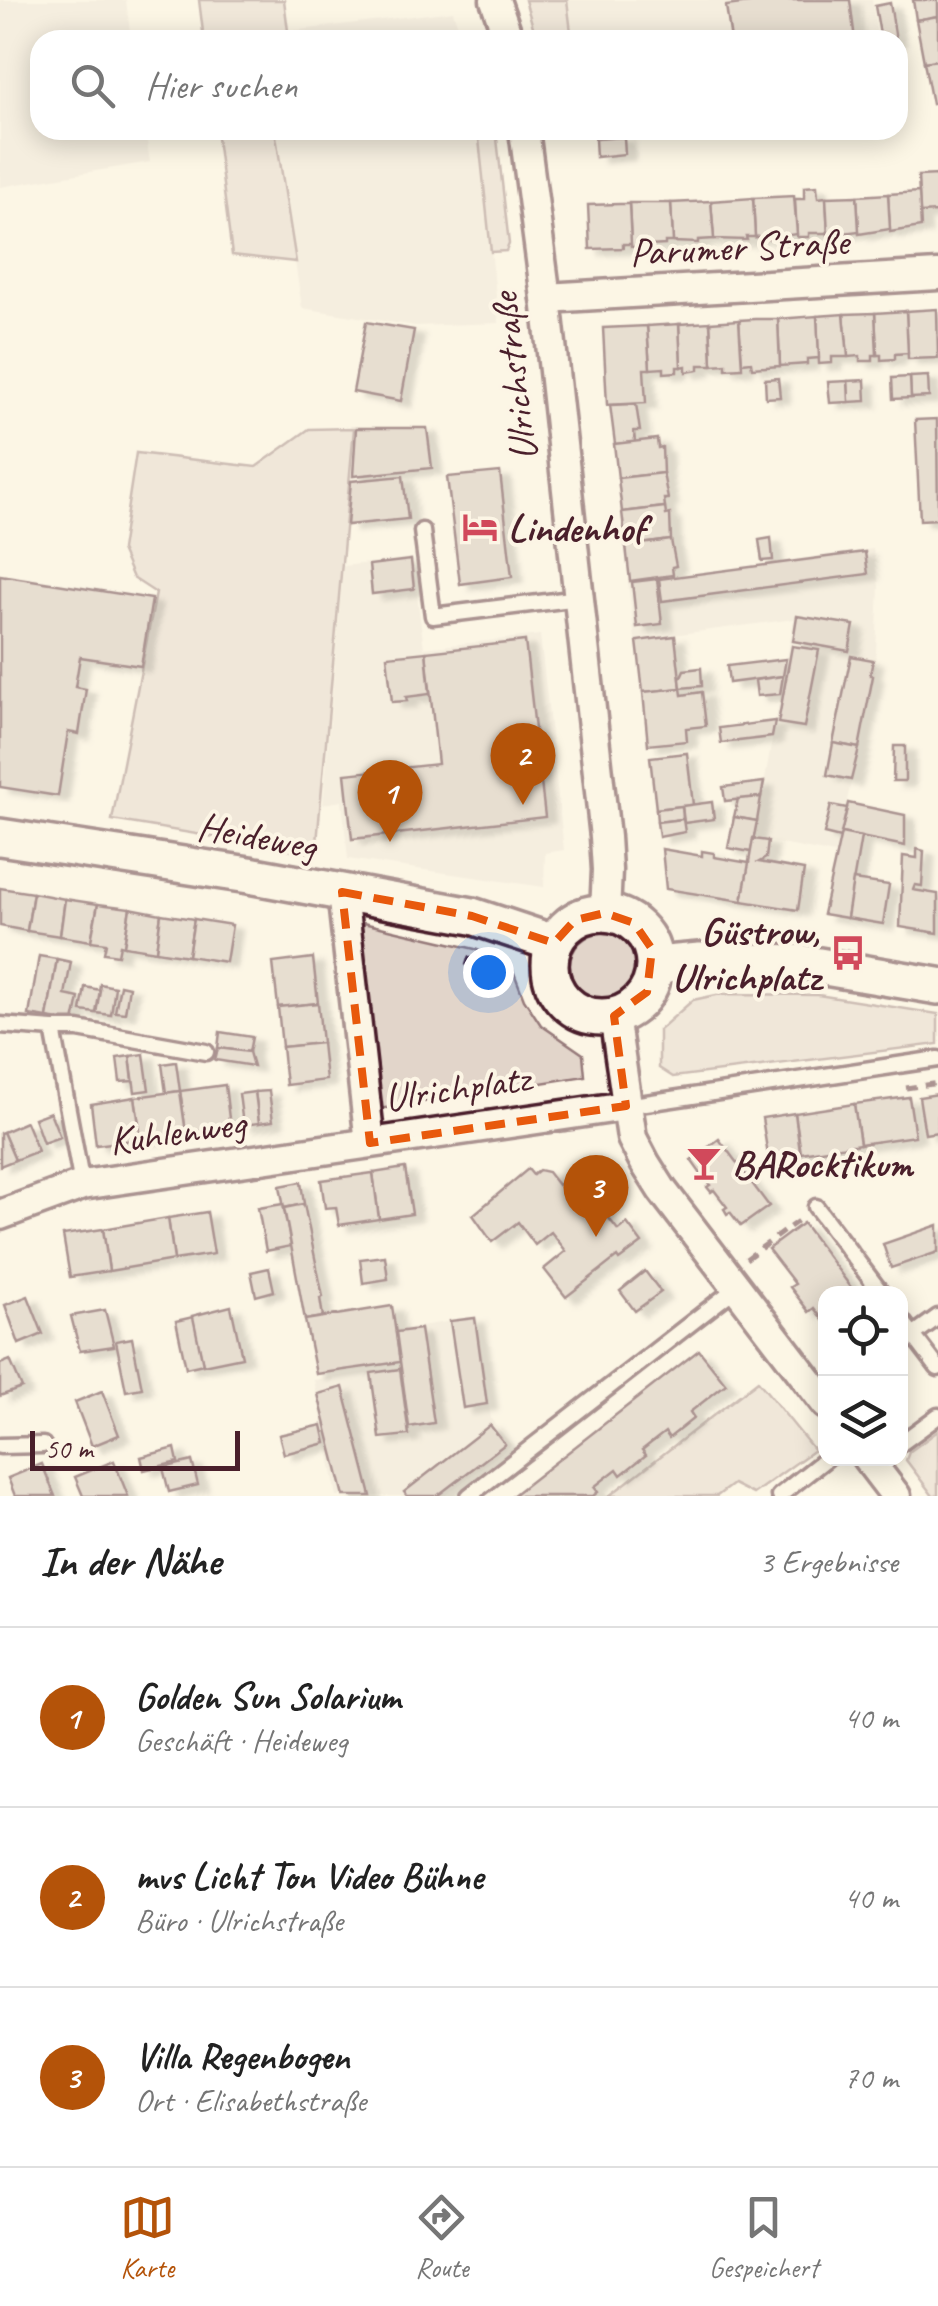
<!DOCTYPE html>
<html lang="de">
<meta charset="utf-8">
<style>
:root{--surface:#fff;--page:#f2f2f2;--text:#222;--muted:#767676;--line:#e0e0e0;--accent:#b45309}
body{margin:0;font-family:Caveat,sans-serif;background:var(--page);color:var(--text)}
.controls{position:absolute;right:30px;bottom:30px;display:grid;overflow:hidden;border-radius:20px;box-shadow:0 5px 25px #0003}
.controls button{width:90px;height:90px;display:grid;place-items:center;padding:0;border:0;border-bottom:2px solid var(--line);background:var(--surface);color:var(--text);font:50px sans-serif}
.scale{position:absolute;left:30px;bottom:25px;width:210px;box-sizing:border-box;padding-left:10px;border:5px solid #4a1f2b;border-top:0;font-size:28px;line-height:35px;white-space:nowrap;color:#4a1f2b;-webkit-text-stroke:8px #fcf5e5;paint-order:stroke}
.you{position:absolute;left:488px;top:972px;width:35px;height:35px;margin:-25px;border:8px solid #fff;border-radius:50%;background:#1a73e8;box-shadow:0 0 0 15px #1a73e833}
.badge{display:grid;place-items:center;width:65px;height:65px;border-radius:50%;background:var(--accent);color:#fff;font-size:32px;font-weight:700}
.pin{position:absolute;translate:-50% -82px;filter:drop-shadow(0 2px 5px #0008)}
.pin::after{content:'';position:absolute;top:52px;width:35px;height:30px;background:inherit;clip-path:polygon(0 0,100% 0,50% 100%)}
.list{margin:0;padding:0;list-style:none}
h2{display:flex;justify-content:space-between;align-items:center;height:130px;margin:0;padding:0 40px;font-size:42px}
h2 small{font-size:32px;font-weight:400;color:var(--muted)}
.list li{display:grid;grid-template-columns:65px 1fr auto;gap:30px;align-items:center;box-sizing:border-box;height:180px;padding:0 40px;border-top:2px solid var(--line)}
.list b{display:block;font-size:38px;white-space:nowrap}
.list p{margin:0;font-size:32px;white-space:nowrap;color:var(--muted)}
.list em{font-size:32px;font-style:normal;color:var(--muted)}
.icon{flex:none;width:55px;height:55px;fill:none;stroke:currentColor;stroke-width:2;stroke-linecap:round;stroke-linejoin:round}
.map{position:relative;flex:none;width:938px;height:1496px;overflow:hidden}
.search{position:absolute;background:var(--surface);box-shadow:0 5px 25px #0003;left:30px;right:30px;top:30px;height:110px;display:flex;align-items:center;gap:25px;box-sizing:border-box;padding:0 35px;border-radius:30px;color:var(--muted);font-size:38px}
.sheet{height:670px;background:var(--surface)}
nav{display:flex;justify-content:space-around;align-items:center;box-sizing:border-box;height:140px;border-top:2px solid var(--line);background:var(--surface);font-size:28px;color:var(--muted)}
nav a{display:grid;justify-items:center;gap:5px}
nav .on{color:var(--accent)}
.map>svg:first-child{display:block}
.built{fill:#eee5d7}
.green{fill:#e2d5ca;stroke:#967a7a;stroke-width:2.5}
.building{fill:#cfc0b7;stroke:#4a1f2b;stroke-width:2.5;filter:url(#shadow)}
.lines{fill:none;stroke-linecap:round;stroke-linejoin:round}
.service-casing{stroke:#4a1f2b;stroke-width:21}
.minor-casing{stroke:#4a1f2b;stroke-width:35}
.tertiary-casing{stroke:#4a1f2b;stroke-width:42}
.path{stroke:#4a1f2b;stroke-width:5;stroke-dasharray:10 8;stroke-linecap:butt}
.service{stroke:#fcf5e5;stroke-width:14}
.minor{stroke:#fcf5e5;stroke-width:28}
.tertiary{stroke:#fcf5e5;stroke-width:35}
.marked{fill:none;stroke:#e8590c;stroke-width:8;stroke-dasharray:20 12;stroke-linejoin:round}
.labels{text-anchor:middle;stroke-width:8;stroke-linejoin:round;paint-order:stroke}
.street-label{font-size:40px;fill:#4a1f2b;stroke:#fcf5e5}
.poi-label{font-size:40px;font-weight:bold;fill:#4a1f2b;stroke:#fcf5e5;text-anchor:start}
</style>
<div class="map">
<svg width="938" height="1496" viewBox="0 0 938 1496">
<defs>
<filter id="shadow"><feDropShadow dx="10" dy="5.5" stdDeviation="2.5" flood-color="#0004"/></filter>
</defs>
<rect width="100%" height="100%" fill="#fcf5e5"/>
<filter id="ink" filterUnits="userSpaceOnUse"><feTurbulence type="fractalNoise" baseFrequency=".01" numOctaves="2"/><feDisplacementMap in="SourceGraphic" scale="20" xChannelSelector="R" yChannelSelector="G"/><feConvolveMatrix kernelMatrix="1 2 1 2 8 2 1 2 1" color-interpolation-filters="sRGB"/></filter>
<g filter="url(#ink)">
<g class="built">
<polygon points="0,0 126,0 131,40 40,40 40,130 145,130 150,162 0,187"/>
<polygon points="567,0 872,0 878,40 572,40"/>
<polygon points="453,11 462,40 261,40 260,35"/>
<polygon points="275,130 478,130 499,323 415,326 302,308"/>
<polygon points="873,549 879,586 875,675 835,854 754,839 794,619 635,640 628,582"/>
<polygon points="412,558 424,648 540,635 564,850 545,853 544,887 348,859 342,801 323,804 343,566"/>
<polygon points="477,1317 491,1419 511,1445 444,1496 337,1496 314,1380 399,1367 396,1330"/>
</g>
<g class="green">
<polygon points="199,0 284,0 288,31 261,35 261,40 204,40"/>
<polygon points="525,0 567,0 572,40 537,40"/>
<polygon points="216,130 275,130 296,262 232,255"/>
<polygon points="478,130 496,130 509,244 506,251 491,252"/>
<polygon points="354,428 316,854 112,820 156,593 133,578 121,550 136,453 256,467 309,429"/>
<polygon points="363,923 475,949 511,965 524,999 541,1025 583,1054 585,1076 379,1109 360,932"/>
<circle cx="603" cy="966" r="33"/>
<polygon points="721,994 818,995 938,1014 938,1044 673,1077 659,1068 659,1030 693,1000"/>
<polygon points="758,1381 814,1450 753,1494 733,1484 717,1496 609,1496"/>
<polygon points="938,1431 938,1496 933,1496 906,1460 909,1452"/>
</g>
<g class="building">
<polygon points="772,0 850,0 855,40 731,40 726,6"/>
<polygon points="913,0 938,0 938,16 916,20"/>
<polygon points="890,3 896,40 881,40 875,6"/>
<polygon points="938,16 938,60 924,62 916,20"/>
<polygon points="938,60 938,103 932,104 924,62"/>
<polygon points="624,137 625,154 596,157 595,139"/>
<polygon points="938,175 938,212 920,213 918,176"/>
<polygon points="817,186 818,198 826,197 828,233 809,233 809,237 797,237 795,199 804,199 804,187"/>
<polygon points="919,192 921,227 890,232 888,194"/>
<polygon points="888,194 890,229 859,234 857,196"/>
<polygon points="794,196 797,234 781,236 781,238 764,239 764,236 755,237 753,198"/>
<polygon points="857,196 859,231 828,235 826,197"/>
<polygon points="753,198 755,237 746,237 747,240 714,239 711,201"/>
<polygon points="711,201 714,239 698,240 698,243 673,242 671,203"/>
<polygon points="629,203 671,203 673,242 665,242 665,245 631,247"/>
<polygon points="620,204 629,204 631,244 623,244 623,248 590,249 588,205"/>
<polygon points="937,309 938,358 908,359 906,311"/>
<polygon points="906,311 908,353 895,354 895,359 881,360 881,355 877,355 875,313"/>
<polygon points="875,313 877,355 873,355 873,361 860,361 860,356 848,357 844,314"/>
<polygon points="844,314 848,357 832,357 832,363 819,364 817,316"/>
<polygon points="817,316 819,358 807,359 807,364 780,366 778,319"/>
<polygon points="755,319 778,319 780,366 752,368 751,362 742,363 739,320"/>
<polygon points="739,320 742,368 726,369 726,364 712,365 710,322"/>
<polygon points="366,322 414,330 401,401 353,392"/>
<polygon points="710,322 712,365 699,365 699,370 686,372 686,366 681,367 679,324"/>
<polygon points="679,324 681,367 677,367 677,372 664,373 664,368 650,369 647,326"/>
<polygon points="647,326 650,369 644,369 646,403 607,405 603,328"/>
<polygon points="928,376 929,397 911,398 910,377"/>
<polygon points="910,377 911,398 893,399 892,378"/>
<polygon points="778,378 780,397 766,398 765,379"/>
<polygon points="865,380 866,401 849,402 848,381"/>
<polygon points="848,381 849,402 830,403 828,382"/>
<polygon points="636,404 640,431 634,431 635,442 615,444 610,405"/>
<polygon points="937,419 938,519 920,520 915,420"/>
<polygon points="356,428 427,428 432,468 353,476"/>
<polygon points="657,439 658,448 662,447 663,473 618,478 614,444"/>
<polygon points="500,472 512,577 460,584 447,477"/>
<polygon points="663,473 668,499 664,499 665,507 622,512 618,478"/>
<polygon points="403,476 408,519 347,525 351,481"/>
<polygon points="665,507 666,515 670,514 671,540 626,546 622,512"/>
<polygon points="771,538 773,560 762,561 759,540"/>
<polygon points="671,540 676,566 672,567 673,575 630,581 626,546"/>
<polygon points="865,552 868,574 662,601 659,579"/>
<polygon points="411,560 414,589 372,594 369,565"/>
<polygon points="0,575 152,599 141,666 80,657 75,687 86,689 79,734 68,732 58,796 0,787"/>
<polygon points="657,579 662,624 637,627 632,582"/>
<polygon points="797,616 854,625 849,651 793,641"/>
<polygon points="675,636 681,688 643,692 637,641"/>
<polygon points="525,641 545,817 352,839 345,774 438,764 426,652"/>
<polygon points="792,646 819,650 804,727 778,723"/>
<polygon points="426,652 430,694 406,697 407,701 392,702 387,656"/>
<polygon points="851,656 873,660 870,675 873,676 859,748 833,743"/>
<polygon points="786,659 783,676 729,683 727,666"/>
<polygon points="701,668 702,686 681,688 680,679 684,670"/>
<polygon points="783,676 780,694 757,696 755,680"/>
<polygon points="681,688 682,695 702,692 706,726 686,728 687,741 648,745 643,692"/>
<polygon points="775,721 772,737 721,743 719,728"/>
<polygon points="833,743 859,748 851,780 827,775"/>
<polygon points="894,746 905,746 905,781 893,781"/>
<polygon points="687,753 693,805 656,809 650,757"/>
<polygon points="764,782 761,797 725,801 723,787"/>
<polygon points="761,797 757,821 734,817 738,799"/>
<polygon points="712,802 714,819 684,823 682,806"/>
<polygon points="848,803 905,815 905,846 841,833"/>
<polygon points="831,805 847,808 840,838 824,834"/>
<polygon points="682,806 683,819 657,822 656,809"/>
<polygon points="734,817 757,821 751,852 728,848"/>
<polygon points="683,819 685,832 659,837 657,822"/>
<polygon points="841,833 861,837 847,918 823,914"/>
<polygon points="753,839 768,841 766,858 759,862 804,870 798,910 742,901"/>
<polygon points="662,849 702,856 702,851 714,853 714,857 749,863 742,901 666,889"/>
<polygon points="917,849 924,851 922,886 915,885 913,890 938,894 938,933 900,927 903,856 917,858"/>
<polygon points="853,880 889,885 883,924 847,918"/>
<polygon points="0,888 33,893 27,931 0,926"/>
<polygon points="33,893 65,899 60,936 27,931"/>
<polygon points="65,899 98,904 91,941 60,936"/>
<polygon points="98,904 130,908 124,946 120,945 118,955 104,953 106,943 91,941"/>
<polygon points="130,908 161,914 156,951 124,946"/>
<polygon points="161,914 194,919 188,956 156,951"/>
<polygon points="194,919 232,925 226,962 188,956"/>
<polygon points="39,956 57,959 47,1018 29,1015"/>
<polygon points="313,958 318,1003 278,1007 273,963"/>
<polygon points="57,959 71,962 65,995 79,998 74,1022 47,1018"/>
<polygon points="100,984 115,987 111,1015 96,1013"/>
<polygon points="120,985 129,987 125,1013 115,1012"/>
<polygon points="85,987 100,990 96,1013 81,1011"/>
<polygon points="318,1003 322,1043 282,1047 278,1007"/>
<polygon points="220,1032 252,1037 249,1052 218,1048"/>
<polygon points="322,1043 326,1080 286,1085 282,1047"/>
<polygon points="218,1048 249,1052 253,1066 215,1060"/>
<polygon points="144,1054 149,1090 135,1092 130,1056"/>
<polygon points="130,1056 133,1081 120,1082 117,1058"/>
<polygon points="176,1062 180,1091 166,1093 162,1064"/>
<polygon points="225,1085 230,1127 186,1133 180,1091"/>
<polygon points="180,1091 186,1133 141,1139 135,1097"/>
<polygon points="269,1091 273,1121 259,1123 255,1092"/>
<polygon points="255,1092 259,1123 243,1125 239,1094"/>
<polygon points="938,1094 938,1132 925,1134 919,1097"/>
<polygon points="135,1097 141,1139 96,1145 91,1104"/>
<polygon points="909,1097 915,1136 860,1144 854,1104"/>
<polygon points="854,1104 860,1144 801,1153 795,1113"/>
<polygon points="50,1112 60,1137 43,1143 34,1118"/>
<polygon points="795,1113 800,1152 781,1153 782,1161 769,1162 762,1118"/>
<polygon points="26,1122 38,1151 15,1160 3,1132"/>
<polygon points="3,1132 15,1160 0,1166 0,1133"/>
<polygon points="719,1139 769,1206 741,1226 730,1212 727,1214 724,1209 727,1207 714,1190 711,1192 707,1187 710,1185 705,1179 702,1181 699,1176 701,1174 691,1160"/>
<polygon points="405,1168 412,1214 379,1219 373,1173"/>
<polygon points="528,1169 533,1175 539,1170 548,1172 558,1185 574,1173 618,1230 627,1223 642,1243 619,1260 617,1257 566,1297 544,1269 566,1251 551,1232 535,1245 518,1222 492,1242 473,1215"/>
<polygon points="373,1173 379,1219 339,1225 336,1207 325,1208 321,1180"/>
<polygon points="301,1182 304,1204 284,1208 280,1186"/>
<polygon points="283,1204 291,1246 266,1251 258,1208"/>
<polygon points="304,1204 323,1297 320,1298 323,1317 305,1320 284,1208"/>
<polygon points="207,1212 214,1254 174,1260 168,1218"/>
<polygon points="168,1218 174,1260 109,1271 103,1229"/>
<polygon points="803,1223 856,1294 826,1294 826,1324 814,1308 809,1312 790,1287 795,1284 768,1249"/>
<polygon points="938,1225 938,1252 891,1268 883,1244"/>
<polygon points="103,1229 109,1271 70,1277 63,1235"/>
<polygon points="385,1256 388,1279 363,1283 360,1259"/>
<polygon points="269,1268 274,1291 256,1296 251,1272"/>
<polygon points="645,1271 661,1292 635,1311 620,1291"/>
<polygon points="28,1296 43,1334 19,1344 5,1305"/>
<polygon points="231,1306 242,1357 203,1365 192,1316"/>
<polygon points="392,1306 400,1362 316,1374 305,1320"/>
<polygon points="105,1310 114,1346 80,1351 71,1316"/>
<polygon points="193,1317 203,1364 186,1368 176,1321"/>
<polygon points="475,1318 487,1404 463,1408 450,1321"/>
<polygon points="420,1329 434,1423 409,1427 396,1332"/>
<polygon points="132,1338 142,1388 126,1391 116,1341"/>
<polygon points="699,1350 726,1384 690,1412 694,1418 669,1438 665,1432 642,1450 646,1455 621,1475 617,1469 594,1487 598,1492 593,1496 512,1496"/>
<polygon points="10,1360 22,1388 0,1396 0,1364"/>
<polygon points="400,1369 409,1435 380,1438 371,1373"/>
<polygon points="343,1387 371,1496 344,1496 318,1394"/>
<polygon points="102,1391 119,1435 92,1446 75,1402"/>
<polygon points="322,1425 326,1443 284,1454 279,1435"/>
<polygon points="490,1425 505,1444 437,1496 407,1496 404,1492"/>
<polygon points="175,1448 178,1462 144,1470 141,1457"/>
<polygon points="114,1461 128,1496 83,1496 75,1477"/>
<polygon points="192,1461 198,1485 169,1492 163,1468"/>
<polygon points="42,1464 55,1496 15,1496 8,1478"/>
</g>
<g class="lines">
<defs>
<g id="service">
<polyline points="422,531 433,616 579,598"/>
<polyline points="0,1025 53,1029 82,1185"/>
<polyline points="53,1029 78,1029 206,1052"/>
<polyline points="626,1106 938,1059"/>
<polyline points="816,1207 882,1294"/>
<polyline points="900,1318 938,1368"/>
<polyline points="913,1335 938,1317"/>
<polyline points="900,1444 938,1416"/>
<polyline points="0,1446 43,1445"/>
<polyline points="469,1496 736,1288"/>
<polyline points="779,1496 827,1458"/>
</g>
<g id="minor">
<polyline points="495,0 509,40"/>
<polyline points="524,130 546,298 605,837 607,870 605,913"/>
<polyline points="546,298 938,275"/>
<polyline points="342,892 370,1143"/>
<polyline points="614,1016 632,1138 645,1163 662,1190 826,1404"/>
<polyline points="0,1215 82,1185 626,1106"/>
<polyline points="867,1458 896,1496"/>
</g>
<g id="tertiary">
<polyline points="0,837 249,875 472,916 554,943"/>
<circle cx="602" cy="965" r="52"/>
<polyline points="655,965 700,961 801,963 938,986"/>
</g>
</defs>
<use href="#service" class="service-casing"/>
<use href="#minor" class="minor-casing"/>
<use href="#tertiary" class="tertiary-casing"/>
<g class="path">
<polyline points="467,966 472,950"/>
<polyline points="906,1088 938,1083"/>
<polyline points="746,1259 802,1218"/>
</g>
<use href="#service" class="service"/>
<use href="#minor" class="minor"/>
<use href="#tertiary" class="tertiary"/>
</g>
</g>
<path d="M0 0H938V1496H0ZM342,892L472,916L554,943L575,920L605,913L634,923L652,949L647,992L614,1016L626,1106L370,1143Z" fill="#fcf5e5" fill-opacity=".55" fill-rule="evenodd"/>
<path class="marked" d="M342,892L472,916L554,943L575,920L605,913L634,923L652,949L647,992L614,1016L626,1106L370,1143Z"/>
<defs>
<symbol id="hotel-bare" viewBox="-9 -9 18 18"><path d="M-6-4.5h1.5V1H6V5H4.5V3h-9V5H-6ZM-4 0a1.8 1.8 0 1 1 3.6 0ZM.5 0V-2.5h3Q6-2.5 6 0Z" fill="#d1495b" stroke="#fcf5e5" stroke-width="2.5" paint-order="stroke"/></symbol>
<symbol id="bus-bare" viewBox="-9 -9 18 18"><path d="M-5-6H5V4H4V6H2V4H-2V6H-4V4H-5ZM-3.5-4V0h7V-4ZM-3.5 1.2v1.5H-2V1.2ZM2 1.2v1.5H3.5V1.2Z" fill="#d1495b" stroke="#fcf5e5" stroke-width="2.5" paint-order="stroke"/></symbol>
<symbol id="bar-bare" viewBox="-9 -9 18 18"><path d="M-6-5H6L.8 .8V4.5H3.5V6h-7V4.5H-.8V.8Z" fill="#d1495b" stroke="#fcf5e5" stroke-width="2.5" paint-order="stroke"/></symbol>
</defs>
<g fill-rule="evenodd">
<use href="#hotel-bare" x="455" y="502" width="50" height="50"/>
<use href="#bus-bare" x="823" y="928" width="50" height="50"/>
<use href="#bar-bare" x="679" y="1138" width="50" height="50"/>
</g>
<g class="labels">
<g class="street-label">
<text transform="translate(739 246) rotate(-3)" y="14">Parumer Straße</text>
<text transform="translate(513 377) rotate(-97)" y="14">Ulrichstraße</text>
<text transform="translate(257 835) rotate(10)" y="14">Heideweg</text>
<text transform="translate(457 1087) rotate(-8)" y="14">Ulrichplatz</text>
<text transform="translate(177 1131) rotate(-8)" y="14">Kuhlenweg</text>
</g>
<g class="poi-label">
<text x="508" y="541">Lindenhof</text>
<text x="820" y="944" text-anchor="end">Güstrow,<tspan x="820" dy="46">Ulrichplatz</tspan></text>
<text x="732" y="1177">BARocktikum</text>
</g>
</g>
</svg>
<div class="controls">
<button><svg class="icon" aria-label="locate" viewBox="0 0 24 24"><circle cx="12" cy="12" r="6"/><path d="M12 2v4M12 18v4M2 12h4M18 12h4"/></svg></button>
<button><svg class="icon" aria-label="layers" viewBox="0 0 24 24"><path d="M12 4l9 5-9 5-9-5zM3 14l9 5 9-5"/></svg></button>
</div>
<div class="scale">50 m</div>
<div class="you"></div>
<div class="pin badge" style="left:390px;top:842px">1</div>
<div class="pin badge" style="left:523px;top:805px">2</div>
<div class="pin badge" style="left:596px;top:1237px">3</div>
<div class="search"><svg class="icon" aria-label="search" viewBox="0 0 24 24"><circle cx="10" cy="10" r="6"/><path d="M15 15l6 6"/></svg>Hier suchen</div>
</div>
<section class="sheet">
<h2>In der Nähe<small>3 Ergebnisse</small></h2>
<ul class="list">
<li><span class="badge">1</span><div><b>Golden Sun Solarium</b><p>Geschäft · Heideweg</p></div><em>40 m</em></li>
<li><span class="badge">2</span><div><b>mvs Licht Ton Video Bühne</b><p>Büro · Ulrichstraße</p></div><em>40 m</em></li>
<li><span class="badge">3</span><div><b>Villa Regenbogen</b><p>Ort · Elisabethstraße</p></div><em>70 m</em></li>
</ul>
</section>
<nav>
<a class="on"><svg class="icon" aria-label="map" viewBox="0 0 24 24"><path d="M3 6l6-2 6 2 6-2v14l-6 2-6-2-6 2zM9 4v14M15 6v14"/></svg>Karte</a>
<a><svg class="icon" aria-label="directions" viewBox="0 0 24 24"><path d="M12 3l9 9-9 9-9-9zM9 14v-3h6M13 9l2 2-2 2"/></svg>Route</a>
<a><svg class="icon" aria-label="saved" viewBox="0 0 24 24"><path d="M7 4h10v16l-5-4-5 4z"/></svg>Gespeichert</a>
</nav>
